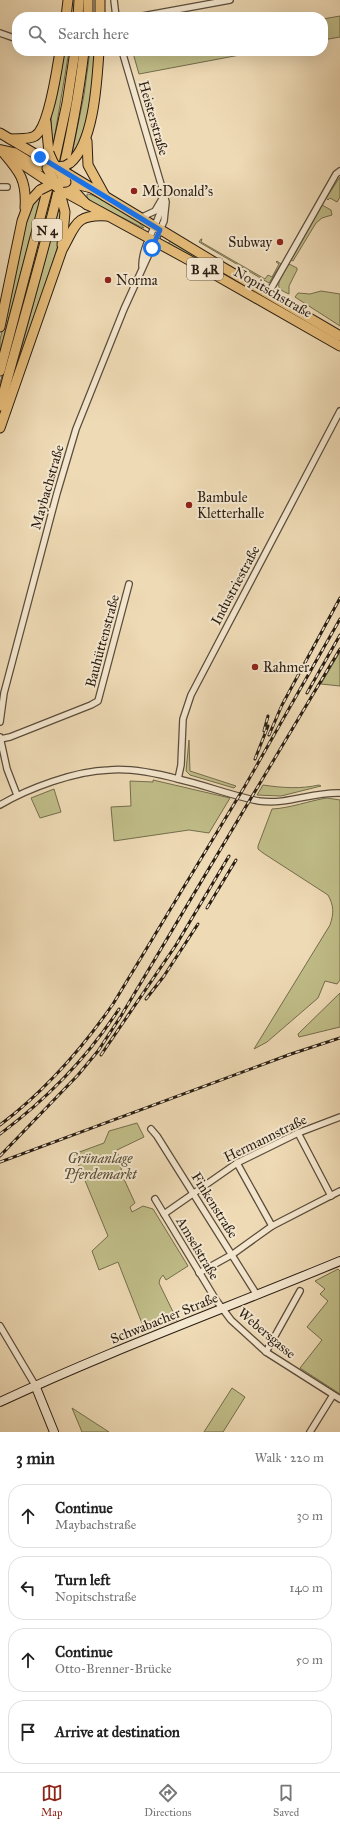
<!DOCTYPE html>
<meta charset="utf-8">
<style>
:root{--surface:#fff;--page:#f6f6f6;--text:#222;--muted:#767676;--line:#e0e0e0;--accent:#8f2418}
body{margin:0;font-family:"IM FELL Great Primer",serif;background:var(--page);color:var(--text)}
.stop{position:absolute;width:12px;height:12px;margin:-9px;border:3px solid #1a73e8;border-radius:50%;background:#fff}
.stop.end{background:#1a73e8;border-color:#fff;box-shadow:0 1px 4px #0008}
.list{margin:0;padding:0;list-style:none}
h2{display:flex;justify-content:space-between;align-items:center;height:52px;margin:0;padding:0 16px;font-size:17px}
h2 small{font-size:13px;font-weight:400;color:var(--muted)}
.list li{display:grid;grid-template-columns:26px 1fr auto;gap:12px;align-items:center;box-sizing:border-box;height:64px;margin:0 8px 8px;padding:0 8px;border:1px solid var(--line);border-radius:16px}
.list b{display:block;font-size:15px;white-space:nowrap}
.list p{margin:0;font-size:13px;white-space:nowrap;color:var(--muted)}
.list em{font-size:13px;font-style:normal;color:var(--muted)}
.icon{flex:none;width:22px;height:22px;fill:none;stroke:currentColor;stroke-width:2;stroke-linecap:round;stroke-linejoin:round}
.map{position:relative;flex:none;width:340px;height:1432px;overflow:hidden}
.search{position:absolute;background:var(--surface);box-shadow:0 4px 16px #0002;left:12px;right:12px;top:12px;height:44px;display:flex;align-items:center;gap:10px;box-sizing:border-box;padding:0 14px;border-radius:16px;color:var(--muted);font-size:15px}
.sheet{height:340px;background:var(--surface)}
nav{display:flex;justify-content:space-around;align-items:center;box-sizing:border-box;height:56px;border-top:1px solid var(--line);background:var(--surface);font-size:11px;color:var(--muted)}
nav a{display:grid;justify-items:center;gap:2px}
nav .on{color:var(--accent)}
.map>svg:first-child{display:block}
.green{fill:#c0bd88;stroke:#746d4d}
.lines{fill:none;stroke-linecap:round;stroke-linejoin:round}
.minor-casing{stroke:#5a4c3b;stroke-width:8}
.secondary-casing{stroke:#291d12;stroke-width:10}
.primary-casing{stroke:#291d12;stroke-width:11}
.trunk-casing{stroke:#291d12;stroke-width:11}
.minor{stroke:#f4e7cf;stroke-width:5.5}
.secondary{stroke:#f4e7cf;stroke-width:8}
.primary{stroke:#e7bd7a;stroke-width:9}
.trunk{stroke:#e7bd7a;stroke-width:9}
.rail-casing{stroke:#291d12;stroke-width:3}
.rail{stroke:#f4e7cf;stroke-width:1.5;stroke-dasharray:4.5;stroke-linecap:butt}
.primary-bridge-casing{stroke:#291d12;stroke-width:11;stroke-linecap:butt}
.trunk-bridge-casing{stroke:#291d12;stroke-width:11;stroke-linecap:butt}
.primary-bridge{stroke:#e7bd7a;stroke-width:9}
.trunk-bridge{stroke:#e7bd7a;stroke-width:9}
.route{stroke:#1a73e8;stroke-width:5}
.poi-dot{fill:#8f2418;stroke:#f4e7cf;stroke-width:1.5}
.labels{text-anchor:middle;stroke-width:4;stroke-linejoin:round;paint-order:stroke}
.shield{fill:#f4e7cf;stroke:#665a4b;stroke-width:1}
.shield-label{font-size:13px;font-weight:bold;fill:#291d12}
.street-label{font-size:14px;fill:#291d12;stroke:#f4e7cf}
.poi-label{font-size:14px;fill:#291d12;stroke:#f4e7cf;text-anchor:start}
.park-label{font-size:14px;font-style:italic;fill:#564d35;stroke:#f4e7cf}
</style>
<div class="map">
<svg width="340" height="1432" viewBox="0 0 340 1432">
<rect width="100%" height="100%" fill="#eedab5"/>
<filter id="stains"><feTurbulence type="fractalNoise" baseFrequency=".005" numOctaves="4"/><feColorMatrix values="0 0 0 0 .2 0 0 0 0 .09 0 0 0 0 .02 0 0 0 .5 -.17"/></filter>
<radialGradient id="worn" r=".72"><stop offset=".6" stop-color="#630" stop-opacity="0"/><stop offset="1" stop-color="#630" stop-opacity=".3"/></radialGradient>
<g class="green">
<polygon points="340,16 340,37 323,40 323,19"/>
<path d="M63,51H69L53,146C47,114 57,82 63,51Z"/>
<polygon points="90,51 96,51 89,114 83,140 72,154 84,95"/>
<polygon points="145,51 261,51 139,74 133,53"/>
<polygon points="340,177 340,197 337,202 330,198 328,200 326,198"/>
<path d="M87,194C94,193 141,221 144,228L141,227L92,202L87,198Z"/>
<polygon points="50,195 53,196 0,396 0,383"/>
<polygon points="41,196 0,352 0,340 26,218 34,201 35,202"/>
<polygon points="60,204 61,209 59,242 52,265 14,376"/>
<polygon points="322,205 331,210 332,215 322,218 316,223 293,261 291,260"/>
<polygon points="201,239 202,239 201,242 265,279 268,275 272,277 279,264 276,262 277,261 281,264 269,283 199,242"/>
<path d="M170,241C219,271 270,299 320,328L298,318L168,244Z"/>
<path d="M289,264L297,268V270L289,286V294C287,293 282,291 280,289C275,283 286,269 289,264Z"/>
<polygon points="321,291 340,294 340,326 295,297 298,293 310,294"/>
<polygon points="340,652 340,686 321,684"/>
<polygon points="189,740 190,771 236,786 234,788 190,775 186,771"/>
<polygon points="153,780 230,798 209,833 189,830 114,841 111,807 131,806 130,781 153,782"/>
<path d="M263,785C283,788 301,789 319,785L321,786L281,796L257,795Z"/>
<polygon points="54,789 61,812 40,818 31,798"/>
<path d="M327,798L340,800V980L337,984L325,981L318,998L267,1042L254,1049L330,925C334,913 334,906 328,895L263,853L258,849V846L272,809C291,808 308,801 327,798Z"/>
<polygon points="340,993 340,1027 299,1037 298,1034"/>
<polygon points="137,1123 144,1137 117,1150 123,1177 135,1203 130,1207 132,1212 143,1206 153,1209 188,1266 166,1280 163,1275 160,1279 159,1283 177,1320 145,1331 118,1262 99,1270 92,1251 108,1236 74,1154 104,1143 109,1131"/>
<polygon points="338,1269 340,1271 340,1394 300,1368 322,1340 307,1327 328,1301 320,1294 325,1289 315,1281"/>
<polygon points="232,1388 245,1397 223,1432 204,1432"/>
<polygon points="72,1408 109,1432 82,1432"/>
</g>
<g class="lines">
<defs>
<g id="minor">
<polyline points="114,0 116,17"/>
<polyline points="137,17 230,0"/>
<polyline points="0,33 17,39"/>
<path d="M122,51L163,191C165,219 142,240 142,266"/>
<polyline points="0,187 7,187"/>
<polyline points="140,218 155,211 162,199"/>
<polyline points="268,294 336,174 340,171"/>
<polyline points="0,722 4,693 57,493 76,429 124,309 164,221 166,202 163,191"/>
<polyline points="0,737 7,769 17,795"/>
<polyline points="0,739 10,737 91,705 98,701 129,584"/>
<polyline points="178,779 181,765 183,719 191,695 340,411"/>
<path d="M0,805C29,788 75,771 109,770C131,768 155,773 178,779C205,785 232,796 259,801C288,805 311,792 340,793"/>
<polyline points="151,1129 157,1136 257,1295"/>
<polyline points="298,1133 331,1196"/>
<polyline points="237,1163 272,1226"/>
<polyline points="155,1199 216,1300 231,1320 266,1352 340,1399"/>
<polyline points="164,1214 237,1163 298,1133 340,1117"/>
<polyline points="199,1273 233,1254 272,1226 340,1191"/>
<polyline points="0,1326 35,1385"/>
<polyline points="266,1352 300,1291"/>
<polyline points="310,1432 333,1395"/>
</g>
<g id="secondary">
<polyline points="35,1385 54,1432"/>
<path d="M0,1402C111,1350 227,1308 340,1261"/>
</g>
<g id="primary">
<polyline points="0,133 47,161"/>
<polyline points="4,152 43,178"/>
<polyline points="70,175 219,265 340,336"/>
<polyline points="59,189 198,265 340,346"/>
</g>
<g id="trunk">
<polyline points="100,0 100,17"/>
<polyline points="66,17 68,0"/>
<polyline points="78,17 79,0"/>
<polyline points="88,17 88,0"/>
<polyline points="46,122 49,153"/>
<path d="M10,139C18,138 28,140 35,136C49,127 57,69 60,51"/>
<polyline points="87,141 88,165 105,196"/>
<path d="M1,150C19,171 27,179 25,208"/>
<polyline points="1,150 15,153 33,164 47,168"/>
<polyline points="40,157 47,168"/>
<path d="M70,163C94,143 97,81 99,51"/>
<polyline points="53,168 67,103 75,51"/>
<polyline points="66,182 87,205"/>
<polyline points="66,182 92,188"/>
<polyline points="59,189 65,212 62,245"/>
<polyline points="0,327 22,221 29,202 40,190"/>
<polyline points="0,371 50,180"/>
<path d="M0,406C31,289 70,172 84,51"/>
<path d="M0,428L62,250C76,226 74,214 107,216"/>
</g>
</defs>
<use href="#minor" class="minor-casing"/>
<use href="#secondary" class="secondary-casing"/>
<use href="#primary" class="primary-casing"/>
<use href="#trunk" class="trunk-casing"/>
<use href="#minor" class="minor"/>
<use href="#secondary" class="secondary"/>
<use href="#primary" class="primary"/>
<use href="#trunk" class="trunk"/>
<defs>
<g id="rail">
<polyline points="307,693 340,635"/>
<polyline points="264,731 268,716"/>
<polyline points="269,735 282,705 340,598"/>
<polyline points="255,759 268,726"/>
<polyline points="207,908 236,860"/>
<polyline points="146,999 164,976 198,924"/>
<polyline points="101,1055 176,945 229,856"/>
<path d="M0,1125C45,1091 81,1050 113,1004L245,786L340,619"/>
<path d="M0,1134C47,1099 87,1058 119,1009"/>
<polyline points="0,1156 78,1075 98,1051 121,1016 340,649"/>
<polyline points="0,1162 291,1054 340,1038"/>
</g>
</defs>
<use href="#rail" class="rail-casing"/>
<use href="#rail" class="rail"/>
<defs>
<g id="primary-bridge">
<polyline points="47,161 70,175"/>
<polyline points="43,178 57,187"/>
</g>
<g id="trunk-bridge">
<polyline points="49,153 53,162 66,182 57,183"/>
<polyline points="59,189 47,168 65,166 70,163"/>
<polyline points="40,190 52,184"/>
</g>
</defs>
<use href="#primary-bridge" class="primary-bridge-casing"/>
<use href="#trunk-bridge" class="trunk-bridge-casing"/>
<use href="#primary-bridge" class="primary-bridge"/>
<use href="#trunk-bridge" class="trunk-bridge"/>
</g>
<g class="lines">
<polyline class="route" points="40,157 160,230 152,248"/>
</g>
<g class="poi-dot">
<circle cx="134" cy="191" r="4"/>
<circle cx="280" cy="242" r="4"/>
<circle cx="108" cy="280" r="4"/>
<circle cx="189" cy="505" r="4"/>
<circle cx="255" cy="667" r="4"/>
</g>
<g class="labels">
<g class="shield">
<rect x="32" y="219" width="30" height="22" rx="3"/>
<rect x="187" y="258" width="36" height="22" rx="3"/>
</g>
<g class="shield-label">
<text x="47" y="235">N 4</text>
<text x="205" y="274">B 4R</text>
</g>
<g class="street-label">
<text transform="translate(154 118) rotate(74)" y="5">Heisterstraße</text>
<text transform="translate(273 292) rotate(30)" y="5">Nopitschstraße</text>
<text transform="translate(47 487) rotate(-74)" y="5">Maybachstraße</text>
<text transform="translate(235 585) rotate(-62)" y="5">Industriestraße</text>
<text transform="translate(102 641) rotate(-75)" y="5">Bauhüttenstraße</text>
<text transform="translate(265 1138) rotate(-26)" y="5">Hermannstraße</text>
<text transform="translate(215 1205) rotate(58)" y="5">Finkenstraße</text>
<text transform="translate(198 1248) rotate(59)" y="5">Amselstraße</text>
<text transform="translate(164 1318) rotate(-22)" y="5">Schwabacher Straße</text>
<text transform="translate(267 1333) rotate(40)" y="5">Webersgasse</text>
</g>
<g class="poi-label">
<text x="142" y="196">McDonald's</text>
<text x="272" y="247" text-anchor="end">Subway</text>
<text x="116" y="285">Norma</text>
<text x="197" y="502">Bambule<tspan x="197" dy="16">Kletterhalle</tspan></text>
<text x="263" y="672">Rahmer</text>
</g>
<g class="park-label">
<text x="100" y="1163">Grünanlage<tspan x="100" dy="16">Pferdemarkt</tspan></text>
</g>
</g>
<rect width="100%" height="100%" filter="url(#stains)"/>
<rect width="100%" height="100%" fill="url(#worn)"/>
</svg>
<div class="stop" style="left:152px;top:248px"></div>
<div class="stop end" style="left:40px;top:157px"></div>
<div class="search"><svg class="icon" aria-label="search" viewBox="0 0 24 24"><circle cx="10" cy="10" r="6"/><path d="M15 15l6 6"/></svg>Search here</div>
</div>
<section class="sheet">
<h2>3 min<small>Walk · 220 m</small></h2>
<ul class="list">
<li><svg class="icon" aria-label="ahead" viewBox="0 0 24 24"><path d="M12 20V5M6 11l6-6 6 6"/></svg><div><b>Continue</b><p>Maybachstraße</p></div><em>30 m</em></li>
<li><svg class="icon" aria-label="left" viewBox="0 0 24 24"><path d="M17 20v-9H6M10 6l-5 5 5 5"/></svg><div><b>Turn left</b><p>Nopitschstraße</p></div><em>140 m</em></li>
<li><svg class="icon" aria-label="ahead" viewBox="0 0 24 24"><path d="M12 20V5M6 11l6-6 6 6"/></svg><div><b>Continue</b><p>Otto-Brenner-Brücke</p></div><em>50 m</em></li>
<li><svg class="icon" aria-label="arrive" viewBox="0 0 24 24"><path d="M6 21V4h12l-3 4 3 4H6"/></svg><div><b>Arrive at destination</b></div></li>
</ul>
</section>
<nav>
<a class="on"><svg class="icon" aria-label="map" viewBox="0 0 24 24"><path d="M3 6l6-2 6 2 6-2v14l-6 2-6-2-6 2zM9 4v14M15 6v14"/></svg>Map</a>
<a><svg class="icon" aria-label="directions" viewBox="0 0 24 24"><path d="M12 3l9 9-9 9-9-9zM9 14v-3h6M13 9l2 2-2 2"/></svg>Directions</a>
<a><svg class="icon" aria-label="saved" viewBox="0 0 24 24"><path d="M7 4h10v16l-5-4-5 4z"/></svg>Saved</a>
</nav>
